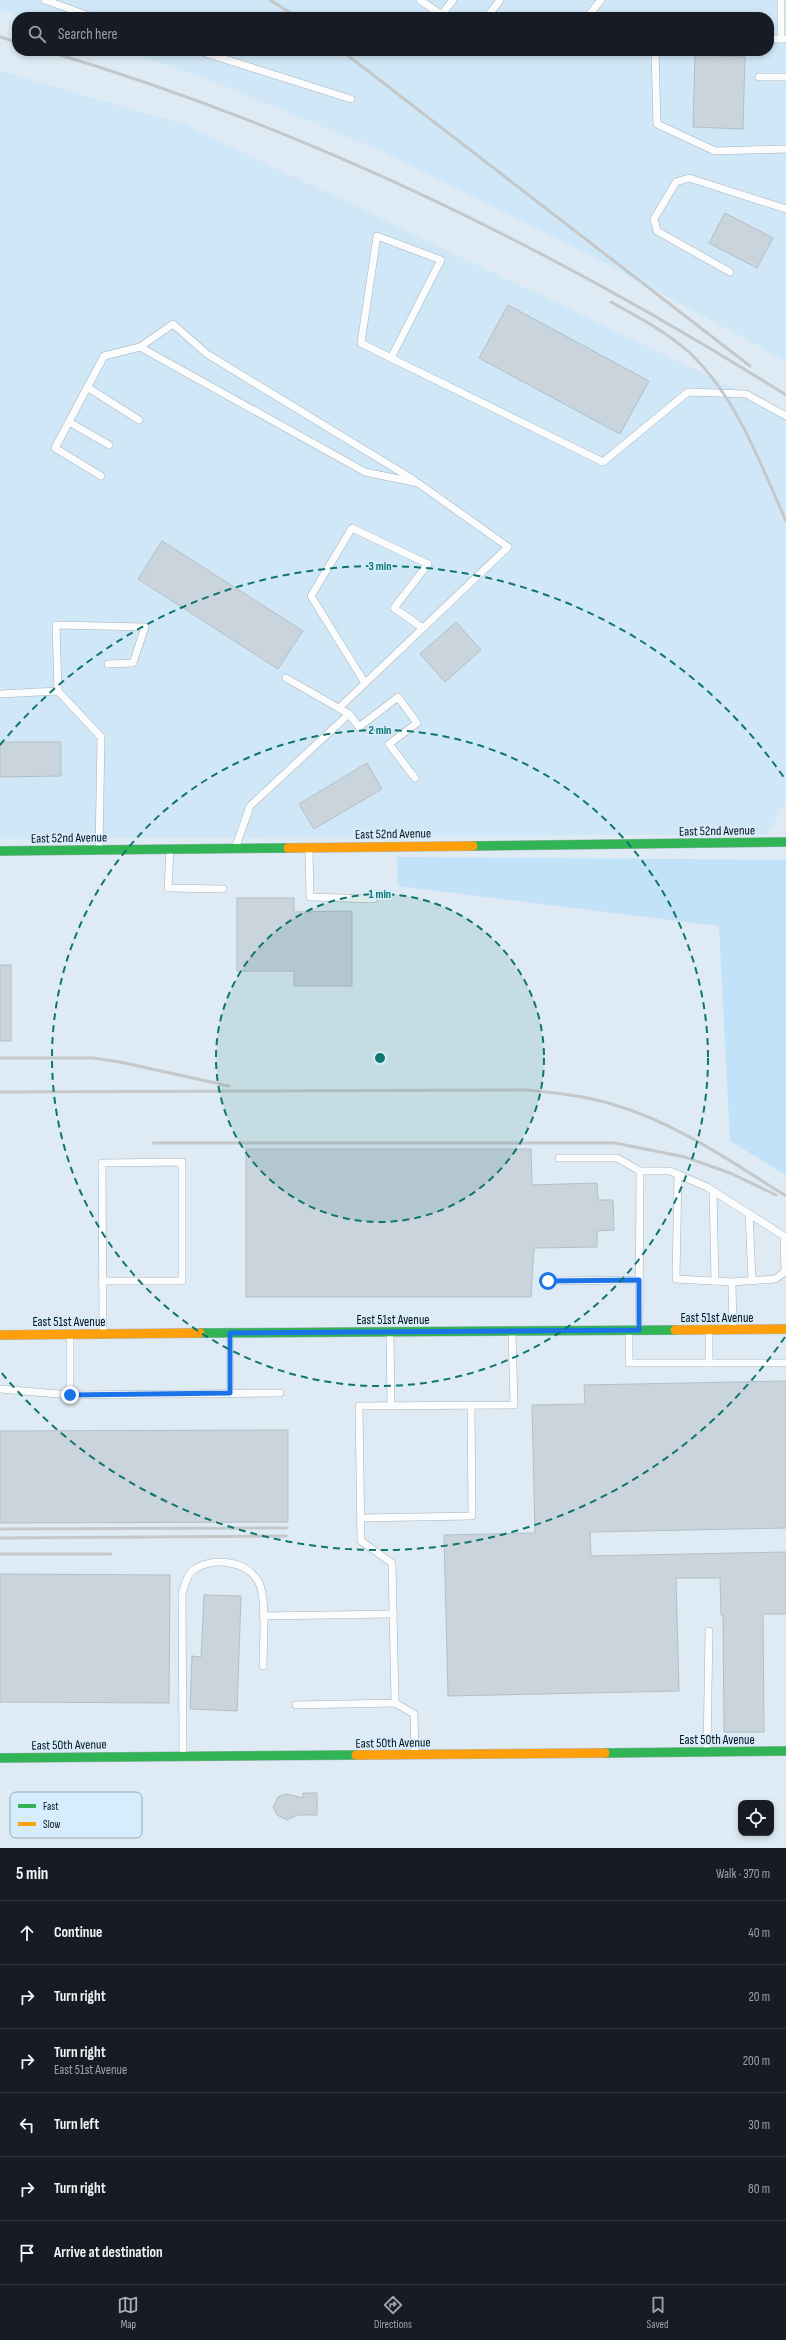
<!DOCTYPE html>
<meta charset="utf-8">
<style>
:root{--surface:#171b24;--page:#242831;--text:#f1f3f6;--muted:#9ea1a6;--line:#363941;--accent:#a9afb3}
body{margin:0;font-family:"Sofia Sans Condensed",sans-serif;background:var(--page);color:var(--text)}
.controls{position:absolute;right:12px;bottom:12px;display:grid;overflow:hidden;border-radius:8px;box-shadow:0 2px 6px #0003}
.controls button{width:36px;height:36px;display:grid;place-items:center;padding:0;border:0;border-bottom:1px solid var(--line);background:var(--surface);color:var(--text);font:20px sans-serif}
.stop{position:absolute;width:12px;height:12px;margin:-9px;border:3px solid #1a73e8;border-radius:50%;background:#fff}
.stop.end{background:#1a73e8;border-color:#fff;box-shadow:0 1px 4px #0008}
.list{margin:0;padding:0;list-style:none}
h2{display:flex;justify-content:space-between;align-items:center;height:52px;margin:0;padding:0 16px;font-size:17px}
h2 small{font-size:13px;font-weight:400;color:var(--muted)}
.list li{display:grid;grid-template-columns:26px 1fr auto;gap:12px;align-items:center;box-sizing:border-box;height:64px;padding:0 16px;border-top:1px solid var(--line)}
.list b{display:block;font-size:15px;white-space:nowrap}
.list p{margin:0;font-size:13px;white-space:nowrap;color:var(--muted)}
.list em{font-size:13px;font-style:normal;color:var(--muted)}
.icon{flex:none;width:22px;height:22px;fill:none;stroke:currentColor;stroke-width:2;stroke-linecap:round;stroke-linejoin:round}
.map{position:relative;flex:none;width:786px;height:1848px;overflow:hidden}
.search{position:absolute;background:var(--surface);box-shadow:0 2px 6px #0003;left:12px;right:12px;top:12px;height:44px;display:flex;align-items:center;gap:10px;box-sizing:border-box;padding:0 14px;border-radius:16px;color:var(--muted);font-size:15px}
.sheet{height:436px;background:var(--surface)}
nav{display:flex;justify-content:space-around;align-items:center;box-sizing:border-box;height:56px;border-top:1px solid var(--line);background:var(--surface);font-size:11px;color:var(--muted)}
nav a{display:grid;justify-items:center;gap:2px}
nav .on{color:var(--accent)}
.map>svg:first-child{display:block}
.built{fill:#d0e7f7}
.green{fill:#c1e2f8}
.building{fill:#cad4dc;stroke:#b4bec5}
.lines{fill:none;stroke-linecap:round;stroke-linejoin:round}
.lane-casing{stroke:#a9b2b9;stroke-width:8}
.fast-casing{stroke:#a9b2b9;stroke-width:10}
.slow-casing{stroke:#a9b2b9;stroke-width:10}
.lane{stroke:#fafcfd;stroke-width:7}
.fast{stroke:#30b455;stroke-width:9}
.slow{stroke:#ff9f0a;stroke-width:9}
.rail{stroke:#c4c8cb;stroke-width:3}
.route{stroke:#1a73e8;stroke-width:5}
.ring{fill:none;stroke:#0f766e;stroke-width:2;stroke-dasharray:7 5}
.labels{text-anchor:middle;stroke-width:3;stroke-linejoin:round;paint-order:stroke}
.street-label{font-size:13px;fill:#070f14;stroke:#d5edfd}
.key{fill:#d5edfd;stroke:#97aab7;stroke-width:1}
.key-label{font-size:11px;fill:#070f14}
.centre{fill:#0f766e;stroke:#d5edfd;stroke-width:2}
.ring-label{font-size:12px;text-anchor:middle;font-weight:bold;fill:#0f766e;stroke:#d5edfd;stroke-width:3;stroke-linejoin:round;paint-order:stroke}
</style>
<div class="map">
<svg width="786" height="1848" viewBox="0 0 786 1848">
<rect width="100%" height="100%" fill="#deebf4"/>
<g class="built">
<polygon points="0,0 786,0 786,361 596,258 382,151 202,77 124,51 769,51 769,17 22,17 0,10"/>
<polygon points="0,71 184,124 786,413 786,801 768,834 0,839"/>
</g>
<polygon class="green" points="397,857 786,860 786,1175 730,1141 719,926 398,886"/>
<g class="building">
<polygon points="695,55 745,57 743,129 693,127"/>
<polygon points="725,213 773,238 757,268 709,243"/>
<polygon points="508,305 649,381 620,434 479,358"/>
<polygon points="162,541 303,631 278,669 138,579"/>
<polygon points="456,622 481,650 445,682 420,654"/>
<polygon points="0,742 61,742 61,776 0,777"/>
<polygon points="367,763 382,789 314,829 299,804"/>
<polygon points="237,898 294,898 294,912 352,911 352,986 294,986 294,971 237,971"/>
<rect x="0" y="965" width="11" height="76"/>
<polygon points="246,1149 531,1149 532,1185 597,1183 598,1200 613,1200 614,1230 597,1231 597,1247 534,1248 531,1297 246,1297"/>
<polygon points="786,1381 786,1528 590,1532 591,1556 786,1552 786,1614 763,1614 764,1732 724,1732 723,1615 721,1615 720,1578 676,1578 679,1691 448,1696 444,1535 535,1533 532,1405 585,1404 584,1385"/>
<polygon points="288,1430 288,1522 0,1523 0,1431"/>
<polygon points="0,1574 170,1575 169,1703 0,1702"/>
<polygon points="204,1595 241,1596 237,1711 190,1709 192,1656 201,1657"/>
<polygon points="303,1793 317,1793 317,1815 297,1815 287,1820 277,1815 273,1807 278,1797 286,1794 303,1798"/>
</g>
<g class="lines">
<defs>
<g id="lane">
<polyline points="45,0 92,17"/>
<polyline points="420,0 445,17"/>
<polyline points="781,0 781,39"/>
<polyline points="442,14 453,0"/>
<polyline points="588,16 601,0"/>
<polyline points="487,17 500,0"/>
<polyline points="769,39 786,39"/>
<polyline points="199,51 351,99"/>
<polyline points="655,51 657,124 715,151 786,149"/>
<polyline points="759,77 786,77"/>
<polyline points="730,272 657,231 654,219 676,182 689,178 786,209"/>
<polyline points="140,347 173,324 207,354 414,480"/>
<polyline points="391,358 441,260 377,236 361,343 391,358 603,462 688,392 746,394 786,416"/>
<polyline points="87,387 139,420"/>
<polyline points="69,422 109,445"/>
<polyline points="101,476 55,448 104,356 140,347 365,472 418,483 508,547 339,708"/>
<polyline points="365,683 311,596 352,528 428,564 394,608 423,628"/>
<polyline points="58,691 56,625 145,627 133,663 108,664"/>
<polyline points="0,694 58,691 101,737 99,850"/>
<polyline points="349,714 359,727 398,697 417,723 389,744 415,778"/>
<polyline points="236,846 250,806 349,714 286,678"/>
<polyline points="309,848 310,897 374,899"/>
<polyline points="170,849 168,888 223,889"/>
<polyline points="559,1158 617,1158 640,1171"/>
<polyline points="678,1174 676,1279 732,1282"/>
<polyline points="713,1191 715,1281"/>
<polyline points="749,1213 752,1280"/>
<polyline points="102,1281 182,1281 182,1162 102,1163 103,1333"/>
<polyline points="548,1281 639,1280"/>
<polyline points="639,1330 640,1171 670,1171 707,1187 784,1236 785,1272 775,1279 732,1282 733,1329"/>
<polyline points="629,1331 629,1363 786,1363"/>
<polyline points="390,1332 391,1405"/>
<polyline points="230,1333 230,1393"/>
<polyline points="70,1335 70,1395"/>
<polyline points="709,1363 709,1330"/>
<polyline points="0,1389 70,1395 280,1393"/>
<polyline points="361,1518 472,1516 471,1405"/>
<polyline points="263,1616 393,1614"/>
<polyline points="395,1703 414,1714 415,1753"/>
<polyline points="296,1705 395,1703 392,1563 361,1541 359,1406 514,1405 512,1331"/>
<polyline points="707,1751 709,1631"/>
<path d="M183,1756L182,1593C184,1587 187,1575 192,1571C210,1556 248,1560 259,1583C267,1599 263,1646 263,1666"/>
</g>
<g id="fast">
<polyline points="473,846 786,842"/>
<polyline points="0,851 288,848"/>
<polyline points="200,1333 675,1330"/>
<polyline points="605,1753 786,1751"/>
<polyline points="0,1758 356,1755"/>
</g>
<g id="slow">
<polyline points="288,848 473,846"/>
<polyline points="675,1330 786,1329"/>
<polyline points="0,1335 200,1333"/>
<polyline points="356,1755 605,1753"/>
</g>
</defs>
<use href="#lane" class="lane-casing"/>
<use href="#fast" class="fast-casing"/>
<use href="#slow" class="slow-casing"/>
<use href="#lane" class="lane"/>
<use href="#fast" class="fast"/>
<use href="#slow" class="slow"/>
<g class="rail">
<polyline points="270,0 297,17"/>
<polyline points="0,37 17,42"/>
<path d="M47,51C310,129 554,249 786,395"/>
<polyline points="342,51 750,366"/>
<path d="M611,302C638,317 667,332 690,353C737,398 760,463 786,521"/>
<polyline points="0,1058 93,1058 120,1062 229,1086"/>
<path d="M0,1092L528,1090C557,1093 586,1096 615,1105C676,1123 732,1162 786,1196"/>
<polyline points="153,1143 615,1143 685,1157 730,1173 776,1195"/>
<polyline points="0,1529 287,1528"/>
<polyline points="0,1538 286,1536"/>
<polyline points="0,1554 111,1554"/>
</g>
</g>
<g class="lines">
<polyline class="route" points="70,1395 230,1393 230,1333 639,1330 639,1280 548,1281"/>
</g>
<circle cx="380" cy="1058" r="164" fill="#0f766e" fill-opacity=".12"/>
<g class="ring">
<circle cx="380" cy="1058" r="164"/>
<circle cx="380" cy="1058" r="328"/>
<path d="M785 1337A492 492 0 0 1 0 1371M0 745A492 492 0 0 1 785 779"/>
</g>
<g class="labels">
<g class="street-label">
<text transform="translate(717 830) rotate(-1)" y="5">East 52nd Avenue</text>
<text transform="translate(393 833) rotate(-1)" y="5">East 52nd Avenue</text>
<text transform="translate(69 837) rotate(-1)" y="5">East 52nd Avenue</text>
<text x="717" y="1322">East 51st Avenue</text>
<text x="393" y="1324">East 51st Avenue</text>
<text x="69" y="1326">East 51st Avenue</text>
<text x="717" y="1744">East 50th Avenue</text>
<text transform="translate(393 1742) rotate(-1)" y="5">East 50th Avenue</text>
<text transform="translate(69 1744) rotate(-1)" y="5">East 50th Avenue</text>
</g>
</g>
<rect x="10" y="1792" width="132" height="46" rx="6" class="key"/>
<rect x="18" y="1804" width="18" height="4" fill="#30b455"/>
<rect x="18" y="1822" width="18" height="4" fill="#ff9f0a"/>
<g class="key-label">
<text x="43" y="1810">Fast</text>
<text x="43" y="1828">Slow</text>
</g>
<circle cx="380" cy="1058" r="6" class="centre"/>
<g class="ring-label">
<text x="380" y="570">3 min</text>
<text x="380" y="734">2 min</text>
<text x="380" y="898">1 min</text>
</g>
</svg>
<div class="controls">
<button><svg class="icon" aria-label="locate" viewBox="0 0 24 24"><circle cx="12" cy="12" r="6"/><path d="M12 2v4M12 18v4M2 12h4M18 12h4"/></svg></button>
</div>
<div class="stop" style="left:548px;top:1281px"></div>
<div class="stop end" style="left:70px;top:1395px"></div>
<div class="search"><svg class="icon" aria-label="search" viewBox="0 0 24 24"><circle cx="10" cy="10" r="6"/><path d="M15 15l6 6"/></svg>Search here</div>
</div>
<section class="sheet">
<h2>5 min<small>Walk · 370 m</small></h2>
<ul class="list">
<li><svg class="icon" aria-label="ahead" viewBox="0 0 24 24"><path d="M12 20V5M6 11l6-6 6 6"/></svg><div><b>Continue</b></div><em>40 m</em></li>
<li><svg class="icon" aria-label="right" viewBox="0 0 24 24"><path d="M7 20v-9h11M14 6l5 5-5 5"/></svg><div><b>Turn right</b></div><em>20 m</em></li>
<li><svg class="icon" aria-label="right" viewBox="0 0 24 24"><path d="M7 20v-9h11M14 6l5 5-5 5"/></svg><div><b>Turn right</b><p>East 51st Avenue</p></div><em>200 m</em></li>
<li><svg class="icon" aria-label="left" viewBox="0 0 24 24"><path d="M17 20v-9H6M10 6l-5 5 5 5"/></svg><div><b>Turn left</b></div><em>30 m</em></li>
<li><svg class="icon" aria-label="right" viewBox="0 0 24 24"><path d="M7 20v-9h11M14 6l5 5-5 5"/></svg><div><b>Turn right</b></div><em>80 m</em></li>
<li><svg class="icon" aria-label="arrive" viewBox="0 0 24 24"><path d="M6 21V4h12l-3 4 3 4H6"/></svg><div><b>Arrive at destination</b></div></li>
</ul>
</section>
<nav>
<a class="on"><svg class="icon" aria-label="map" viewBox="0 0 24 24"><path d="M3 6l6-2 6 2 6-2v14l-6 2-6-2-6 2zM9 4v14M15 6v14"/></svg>Map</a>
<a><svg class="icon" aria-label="directions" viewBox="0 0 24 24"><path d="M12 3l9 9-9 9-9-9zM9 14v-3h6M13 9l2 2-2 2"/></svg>Directions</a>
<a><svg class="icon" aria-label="saved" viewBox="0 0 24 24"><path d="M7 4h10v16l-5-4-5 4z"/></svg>Saved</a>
</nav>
